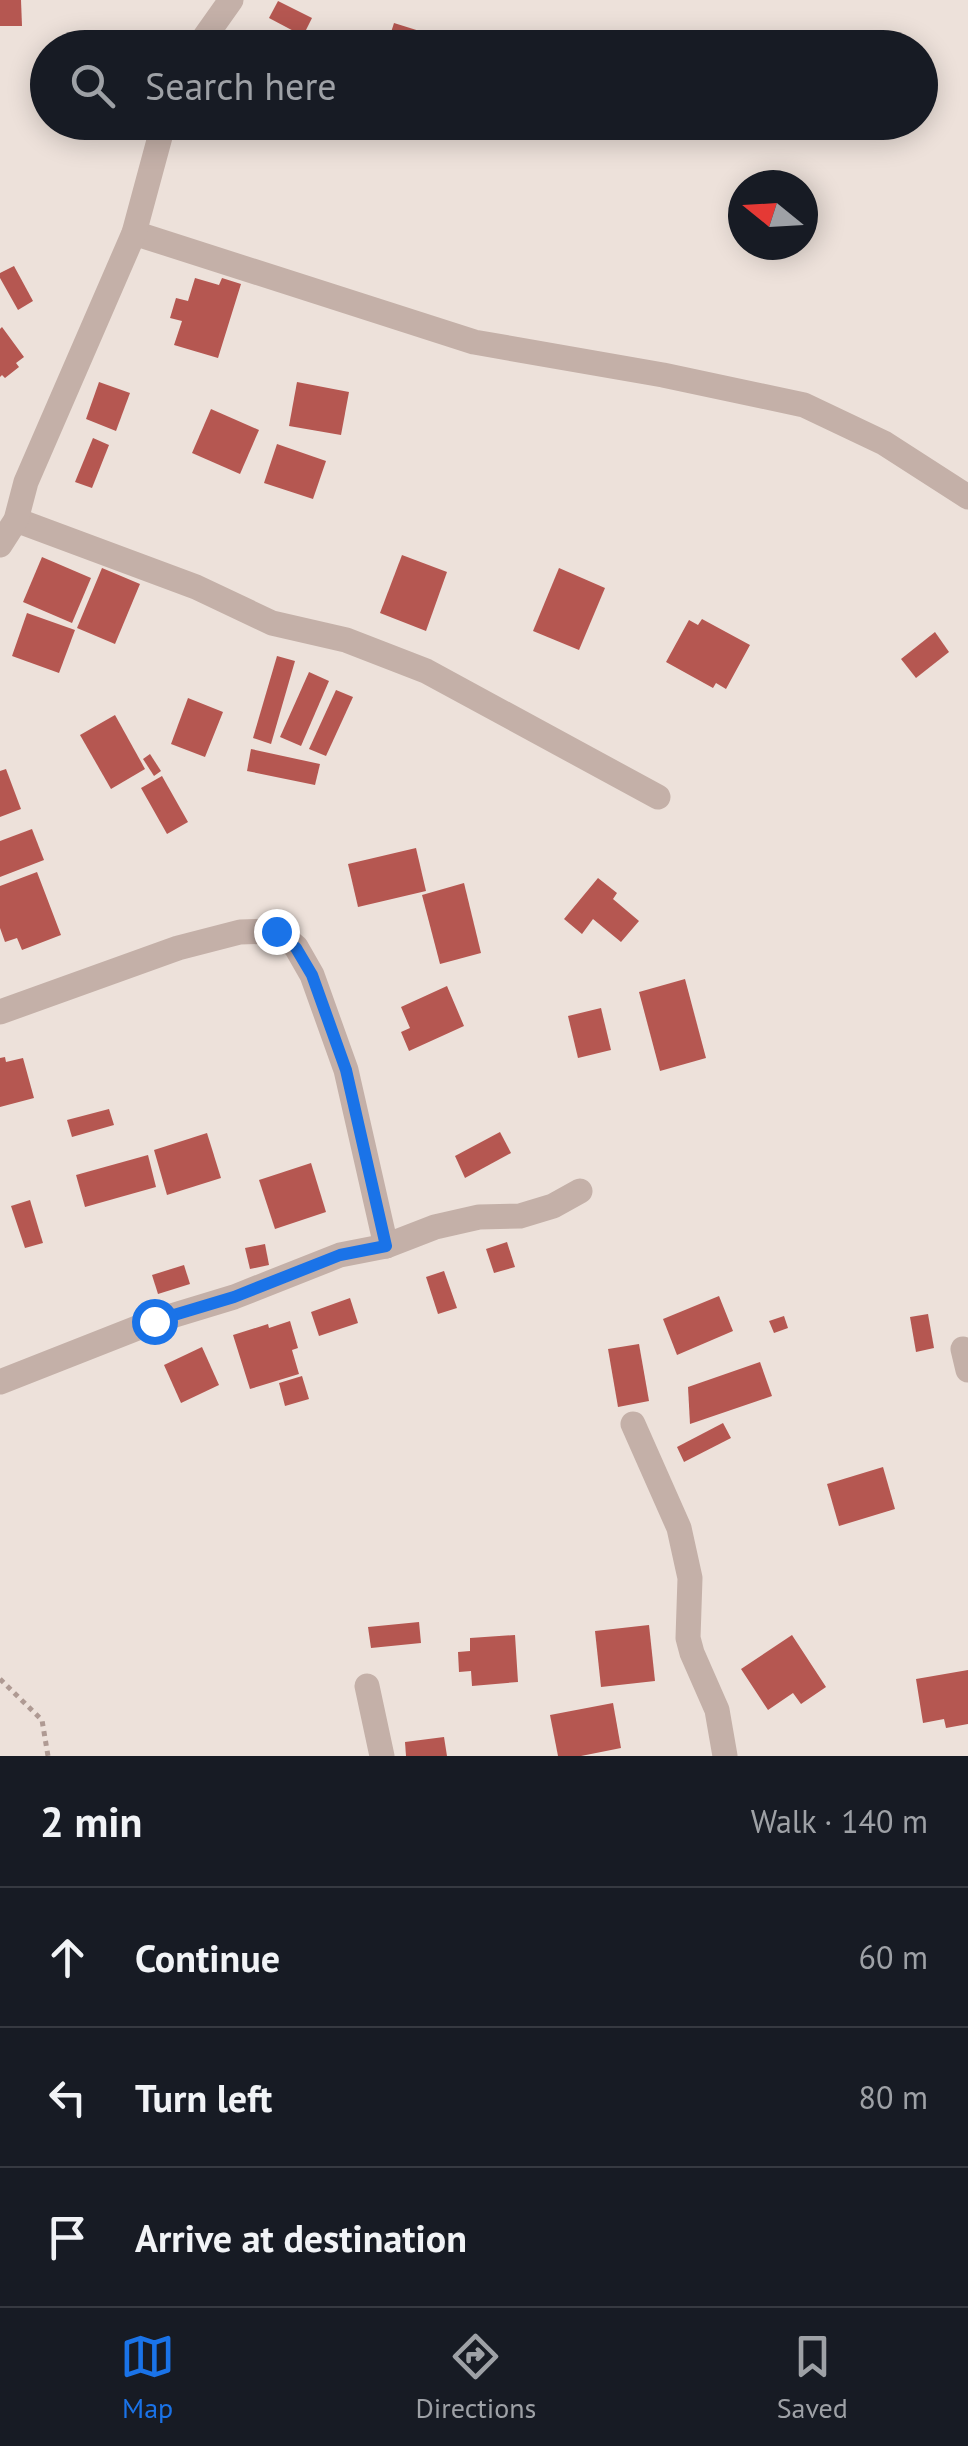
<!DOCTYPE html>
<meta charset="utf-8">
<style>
:root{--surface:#171b24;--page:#20242c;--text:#f1f3f6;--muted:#9ea1a6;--line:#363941;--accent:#1a73e8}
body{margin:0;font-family:"PT Sans",sans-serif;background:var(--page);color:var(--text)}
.compass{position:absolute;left:728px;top:170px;width:90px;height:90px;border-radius:50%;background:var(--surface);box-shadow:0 5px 25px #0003;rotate:288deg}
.stop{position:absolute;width:30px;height:30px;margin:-22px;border:8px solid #1a73e8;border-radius:50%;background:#fff}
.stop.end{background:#1a73e8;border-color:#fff;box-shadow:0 2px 10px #0008}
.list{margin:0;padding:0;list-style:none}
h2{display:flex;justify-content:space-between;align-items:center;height:130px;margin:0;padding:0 40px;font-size:42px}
h2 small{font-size:32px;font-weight:400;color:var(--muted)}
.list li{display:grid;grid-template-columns:65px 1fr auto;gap:30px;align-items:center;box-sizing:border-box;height:140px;padding:0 40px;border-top:2px solid var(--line)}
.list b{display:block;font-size:38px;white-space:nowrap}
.list em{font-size:32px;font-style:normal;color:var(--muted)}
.icon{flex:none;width:55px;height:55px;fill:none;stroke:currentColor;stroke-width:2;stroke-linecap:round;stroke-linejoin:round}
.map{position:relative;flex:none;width:968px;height:1756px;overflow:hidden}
.search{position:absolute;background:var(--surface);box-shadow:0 5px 25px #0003;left:30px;right:30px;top:30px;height:110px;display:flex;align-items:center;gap:25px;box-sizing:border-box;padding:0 35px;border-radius:55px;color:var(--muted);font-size:38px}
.sheet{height:550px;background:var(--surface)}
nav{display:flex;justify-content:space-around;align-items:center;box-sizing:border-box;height:140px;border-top:2px solid var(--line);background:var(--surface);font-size:28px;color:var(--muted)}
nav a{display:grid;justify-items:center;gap:5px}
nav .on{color:var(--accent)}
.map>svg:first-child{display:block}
.building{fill:#b55751}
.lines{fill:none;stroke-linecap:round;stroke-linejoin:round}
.path{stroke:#af9a93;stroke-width:5;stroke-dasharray:5 5;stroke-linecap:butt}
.minor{stroke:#c4b0a8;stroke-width:25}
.route{stroke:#1a73e8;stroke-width:12}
</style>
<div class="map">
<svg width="968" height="1756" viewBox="0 0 968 1756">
<rect width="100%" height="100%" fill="#ede1da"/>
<g class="building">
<polygon points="0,0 21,0 22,26 0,26"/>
<polygon points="278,1 312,18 303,36 269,18"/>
<polygon points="394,23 426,33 421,48 386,48"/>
<polygon points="14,266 33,301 18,310 0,278 0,273"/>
<polygon points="195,278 219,285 222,278 241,284 218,358 174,345 182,321 170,318 176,298 188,301"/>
<polygon points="2,327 24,357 16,363 19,367 5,378 2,375 0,377 0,329"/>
<polygon points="99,382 130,393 116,431 86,419"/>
<polygon points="297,382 349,392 341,435 289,426"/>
<polygon points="211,409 259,430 240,474 192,453"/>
<polygon points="93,438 109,445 92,488 75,482"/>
<polygon points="277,444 326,461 313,499 264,483"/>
<polygon points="402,555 447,572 426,631 380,613"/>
<polygon points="42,557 91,578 72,623 23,602"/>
<polygon points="102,568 140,584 115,644 77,628"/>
<polygon points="559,568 605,588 579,650 533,631"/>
<polygon points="27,613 75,630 59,673 12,656"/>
<polygon points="702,619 750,645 726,689 716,683 713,688 666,662 689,620 698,625"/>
<polygon points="935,632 949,652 916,678 901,659"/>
<polygon points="277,656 295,661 271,744 253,738"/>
<polygon points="309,672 329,681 301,746 280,737"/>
<polygon points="336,690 353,697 326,756 309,749"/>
<polygon points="188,698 223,712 205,757 171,744"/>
<polygon points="115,715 145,769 111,789 80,735"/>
<polygon points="251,749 320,764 315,785 247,771"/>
<polygon points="150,754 161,771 154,776 143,759"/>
<polygon points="6,769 21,809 0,817 0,771"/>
<polygon points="162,776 188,822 167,834 141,788"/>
<polygon points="32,829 44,860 0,877 0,841"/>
<polygon points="416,848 426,891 358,907 348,864"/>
<polygon points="37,872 61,935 22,950 17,938 5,942 0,928 0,886"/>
<polygon points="598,878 617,893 613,899 639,921 621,942 593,919 582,934 564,919"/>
<polygon points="464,883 481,953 440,964 422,895"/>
<polygon points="685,979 706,1058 660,1071 639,992"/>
<polygon points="447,986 464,1026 409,1051 401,1032 410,1028 401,1007"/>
<polygon points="601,1008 611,1050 578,1058 568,1016"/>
<polygon points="5,1057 6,1062 23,1058 34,1098 0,1107 0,1058"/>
<polygon points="109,1109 114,1125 72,1137 67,1120"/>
<polygon points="500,1132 511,1153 465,1178 455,1156"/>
<polygon points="207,1133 221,1178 167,1195 154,1150"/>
<polygon points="148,1155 156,1187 85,1207 76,1175"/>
<polygon points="311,1163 326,1212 275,1229 259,1180"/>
<polygon points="30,1200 43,1243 25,1248 11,1206"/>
<polygon points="507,1242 515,1267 494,1273 486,1249"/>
<polygon points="265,1244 269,1265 250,1269 245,1248"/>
<polygon points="184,1265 190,1284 158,1294 152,1275"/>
<polygon points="444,1271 457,1308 438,1314 426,1277"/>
<polygon points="719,1296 733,1331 677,1355 663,1319"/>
<polygon points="350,1298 358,1323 319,1336 311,1312"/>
<polygon points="928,1314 934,1348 916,1352 910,1317"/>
<polygon points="784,1316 788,1328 774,1333 769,1321"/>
<polygon points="290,1321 298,1348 292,1350 299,1374 250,1389 233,1335 268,1324 269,1328"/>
<polygon points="639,1344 649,1401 618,1407 608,1349"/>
<polygon points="202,1347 219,1385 181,1403 164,1365"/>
<polygon points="760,1362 772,1396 690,1424 688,1387"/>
<polygon points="302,1376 309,1399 285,1406 279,1383"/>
<polygon points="723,1423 731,1438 684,1462 677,1447"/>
<polygon points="883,1467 895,1509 839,1526 827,1484"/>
<polygon points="419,1622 421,1643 371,1648 368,1627"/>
<polygon points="649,1625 655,1681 601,1687 595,1631"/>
<polygon points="515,1635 518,1682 472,1686 471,1671 459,1672 458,1652 470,1651 470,1638"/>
<polygon points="792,1635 826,1687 801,1704 793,1693 768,1710 741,1669"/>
<polygon points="968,1670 968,1724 946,1728 944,1719 923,1723 916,1679"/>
<polygon points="613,1703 621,1748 581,1756 558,1756 550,1715"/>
<polygon points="444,1737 447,1756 406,1756 405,1742"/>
</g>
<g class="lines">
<polyline class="path" points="0,1679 42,1720 48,1756"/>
<g class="minor">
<polyline points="197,48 231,0"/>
<polyline points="134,233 474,342 663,375 804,405 884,443 968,497"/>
<polyline points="16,520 196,587 272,623 346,640 426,671 658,797"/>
<polyline points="0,545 16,520 26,482 134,233 164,122"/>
<polyline points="0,1012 178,948 240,932 277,931 296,947 312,975 346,1070 386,1246"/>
<polyline points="963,1349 968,1370"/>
<polyline points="0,1382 155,1321 234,1297 340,1255 386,1246 435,1227 479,1217 520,1216 553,1206 580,1191"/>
<polyline points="633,1424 679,1528 690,1578 688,1638 692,1653 717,1710 725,1756"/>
<polyline points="367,1686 382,1756"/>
</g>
</g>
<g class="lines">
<polyline class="route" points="154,1321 234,1297 340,1255 386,1246 346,1070 312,975 296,948 276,931"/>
</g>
</svg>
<svg class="compass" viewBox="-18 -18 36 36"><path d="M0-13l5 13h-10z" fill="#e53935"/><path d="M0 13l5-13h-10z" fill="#9ea1a6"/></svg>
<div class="stop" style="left:154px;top:1321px"></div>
<div class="stop end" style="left:276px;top:931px"></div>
<div class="search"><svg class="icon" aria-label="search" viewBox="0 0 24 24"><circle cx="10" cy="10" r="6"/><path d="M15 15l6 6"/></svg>Search here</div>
</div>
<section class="sheet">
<h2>2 min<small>Walk · 140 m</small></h2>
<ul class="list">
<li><svg class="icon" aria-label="ahead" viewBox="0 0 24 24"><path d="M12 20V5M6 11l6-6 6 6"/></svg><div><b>Continue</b></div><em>60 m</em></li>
<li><svg class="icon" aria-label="left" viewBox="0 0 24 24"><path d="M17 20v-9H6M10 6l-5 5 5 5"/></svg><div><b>Turn left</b></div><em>80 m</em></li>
<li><svg class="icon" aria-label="arrive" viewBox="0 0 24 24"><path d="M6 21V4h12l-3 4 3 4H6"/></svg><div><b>Arrive at destination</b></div></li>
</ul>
</section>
<nav>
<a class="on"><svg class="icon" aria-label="map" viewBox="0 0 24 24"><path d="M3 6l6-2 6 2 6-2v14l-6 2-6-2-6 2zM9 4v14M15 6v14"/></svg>Map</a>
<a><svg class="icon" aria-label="directions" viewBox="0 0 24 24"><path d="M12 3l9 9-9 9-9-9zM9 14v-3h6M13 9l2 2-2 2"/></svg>Directions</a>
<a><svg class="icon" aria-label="saved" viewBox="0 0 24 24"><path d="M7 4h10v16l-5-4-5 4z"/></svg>Saved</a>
</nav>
